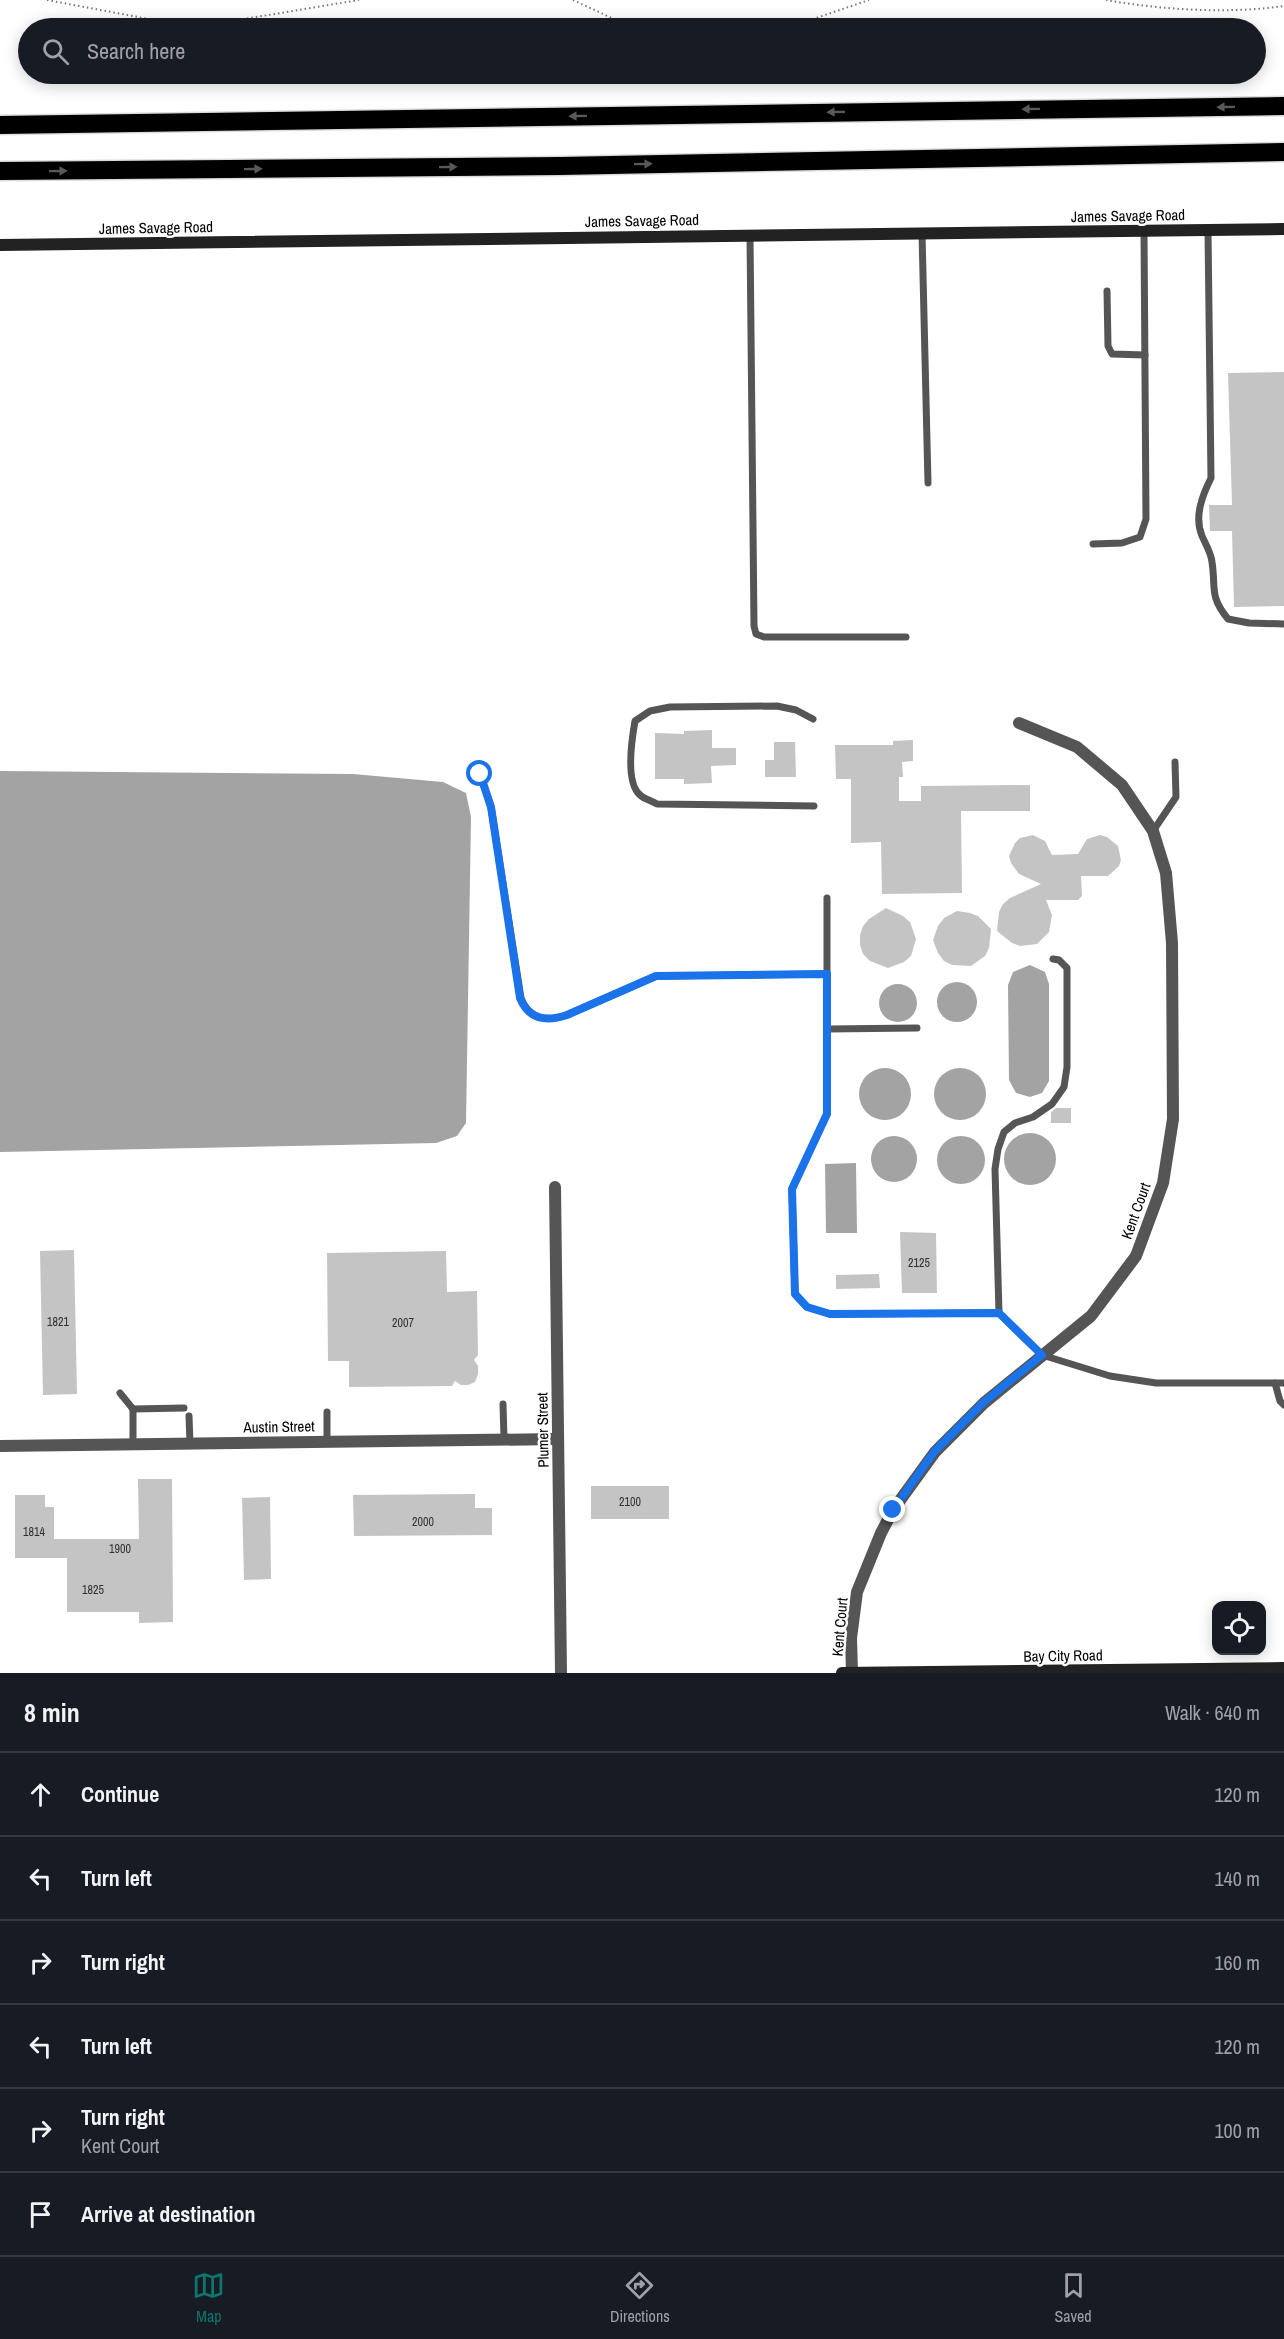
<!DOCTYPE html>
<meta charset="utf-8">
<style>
:root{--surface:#171b24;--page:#20242c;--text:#f1f3f6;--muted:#9ea1a6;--line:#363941;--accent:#0f766e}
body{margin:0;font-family:"Archivo Narrow",sans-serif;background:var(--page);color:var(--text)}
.controls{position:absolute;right:18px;bottom:18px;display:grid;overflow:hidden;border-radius:12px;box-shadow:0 3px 15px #0003}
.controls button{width:54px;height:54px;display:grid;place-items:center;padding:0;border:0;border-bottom:2px solid var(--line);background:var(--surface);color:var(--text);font:30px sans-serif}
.stop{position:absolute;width:18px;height:18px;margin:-14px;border:4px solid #1a73e8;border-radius:50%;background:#fff}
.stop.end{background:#1a73e8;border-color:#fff;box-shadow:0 2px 6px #0008}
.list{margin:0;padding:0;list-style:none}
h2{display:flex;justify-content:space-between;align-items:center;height:78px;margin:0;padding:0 24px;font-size:26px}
h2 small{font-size:20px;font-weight:400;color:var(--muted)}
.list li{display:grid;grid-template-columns:39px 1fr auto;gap:18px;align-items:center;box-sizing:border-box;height:84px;padding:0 24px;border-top:2px solid var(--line)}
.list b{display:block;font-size:22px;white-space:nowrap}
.list p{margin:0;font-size:20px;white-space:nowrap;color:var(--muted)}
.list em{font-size:20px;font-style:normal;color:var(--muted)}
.icon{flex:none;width:33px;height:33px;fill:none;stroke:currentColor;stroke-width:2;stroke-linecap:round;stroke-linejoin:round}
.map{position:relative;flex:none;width:1284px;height:1673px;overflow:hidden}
.search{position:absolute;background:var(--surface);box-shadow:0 3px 15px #0003;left:18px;right:18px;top:18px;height:66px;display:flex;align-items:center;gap:15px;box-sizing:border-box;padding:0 21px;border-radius:33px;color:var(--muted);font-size:22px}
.sheet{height:582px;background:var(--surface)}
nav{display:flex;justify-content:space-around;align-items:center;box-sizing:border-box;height:84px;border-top:2px solid var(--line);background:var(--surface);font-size:16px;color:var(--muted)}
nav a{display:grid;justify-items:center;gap:3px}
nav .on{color:var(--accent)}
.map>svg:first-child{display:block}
.water{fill:#a3a3a3}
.building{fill:#c4c4c4}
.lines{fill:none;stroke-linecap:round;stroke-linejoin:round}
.highway-casing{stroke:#dbdbdb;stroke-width:21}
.path{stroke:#777;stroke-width:2;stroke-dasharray:1.5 3;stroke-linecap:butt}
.lane{stroke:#555;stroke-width:7}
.street{stroke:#555;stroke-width:12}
.secondary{stroke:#222;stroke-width:12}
.highway{stroke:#000;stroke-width:18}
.oneway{fill:#595959}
.route{stroke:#1a73e8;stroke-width:8}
.labels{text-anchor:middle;stroke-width:5;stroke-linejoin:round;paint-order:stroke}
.number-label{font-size:12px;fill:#313131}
.street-label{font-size:15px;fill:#000;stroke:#fff}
</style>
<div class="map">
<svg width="1284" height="1673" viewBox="0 0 1284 1673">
<rect width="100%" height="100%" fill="#fff"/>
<g class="water">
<polygon points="0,771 353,774 443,782 466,793 471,817 466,1123 457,1136 436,1143 0,1152"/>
<polygon points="1030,965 1045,972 1049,984 1049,1081 1042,1093 1030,1097 1016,1093 1009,1080 1008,985 1013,972"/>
<circle cx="957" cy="1002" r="20"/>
<circle cx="898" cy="1003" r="19"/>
<circle cx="885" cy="1094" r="26"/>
<circle cx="960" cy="1094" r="26"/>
<circle cx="1030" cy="1159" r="26"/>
<circle cx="894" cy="1159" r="23"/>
<circle cx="961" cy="1160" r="24"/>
<polygon points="856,1163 857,1233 826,1233 825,1164"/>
</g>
<g class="building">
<polygon points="1284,372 1284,606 1234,607 1232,531 1210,531 1209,505 1232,505 1228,373"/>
<polygon points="712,730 712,748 736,748 736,765 711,766 712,783 684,784 684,779 655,779 655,733 684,734 684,731"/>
<polygon points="913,740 913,761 902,762 903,777 899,777 899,801 921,801 921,786 1030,785 1030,811 961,811 962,893 882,894 881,842 851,843 851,779 836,779 835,745 893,745 893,741"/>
<polygon points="774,742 795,742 796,777 765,777 765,760 774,760"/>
<polygon points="1033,835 1045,841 1052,855 1078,854 1087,839 1100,835 1107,837 1118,846 1121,860 1119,866 1108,876 1081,876 1082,896 1078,900 1046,900 1052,915 1049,932 1037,944 1020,946 1012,943 997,931 999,912 1003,904 1010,898 1041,884 1019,874 1011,863 1009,856 1015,843 1020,838"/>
<polygon points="886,908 903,916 910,922 916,939 911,956 904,962 888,968 870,961 863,954 860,945 860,935 863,926 869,919"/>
<polygon points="957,911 970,913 978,916 991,929 989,948 985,956 971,966 952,965 944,961 938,953 933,940 938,926 944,918"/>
<polygon points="1056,1108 1071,1108 1071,1123 1051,1123 1051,1112"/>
<polygon points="900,1232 936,1233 937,1293 902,1293"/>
<polygon points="74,1250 77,1394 43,1395 40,1251"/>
<polygon points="446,1251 447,1292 477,1291 478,1355 474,1360 478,1366 478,1374 475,1382 468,1385 461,1385 455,1381 452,1386 349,1387 349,1361 328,1361 327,1253"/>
<polygon points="879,1274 880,1288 836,1289 836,1275"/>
<polygon points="138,1479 172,1479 173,1622 139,1623 139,1612 67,1612 67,1558 15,1558 15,1495 45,1495 45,1507 54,1507 54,1539 139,1539"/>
<rect x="591" y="1486" width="78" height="33"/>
<polygon points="475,1494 475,1508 492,1508 492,1535 354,1536 353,1495"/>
<polygon points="270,1497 271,1579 244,1580 242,1498"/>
</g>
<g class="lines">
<defs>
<g id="highway">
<polyline points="0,125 1284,106"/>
<polyline points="0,171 560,166 1284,152"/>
</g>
</defs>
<use href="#highway" class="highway-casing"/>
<g class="path">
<polyline points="47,0 170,23 214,24 359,0"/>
<polyline points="573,0 616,20 645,28"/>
<path d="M1106,0C1163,10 1227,14 1284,6"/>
<polyline points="787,28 869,0"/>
</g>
<g class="lane">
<path d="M1208,230L1211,478C1202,496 1194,517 1202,536C1206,545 1211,553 1212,562C1216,588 1209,596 1228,619L1249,623L1284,624"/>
<polyline points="922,233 928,483"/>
<polyline points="750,235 754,626 756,634 764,637 906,637"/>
<polyline points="1107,291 1108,346 1112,354 1145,355"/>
<polyline points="1093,544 1122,543 1140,537 1146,519 1144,231"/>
<path d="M813,719L796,710L777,706L670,707L650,711L635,721C632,738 625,782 640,795C644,799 652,801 657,804L814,806"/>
<path d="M480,774L491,807L521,998C529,1019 547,1022 567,1015L656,976L827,974"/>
<polyline points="1153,831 1176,797 1175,762"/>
<polyline points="827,898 827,1114 792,1189 795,1294 807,1307 830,1314 999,1313 1042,1355 1110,1376 1156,1383 1284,1383"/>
<polyline points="827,1029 917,1028"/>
<polyline points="999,1313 995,1169 998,1149 1004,1132 1015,1123 1033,1117 1052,1104 1064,1087 1067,1067 1067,968 1059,960 1053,959"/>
<polyline points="1275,1383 1280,1401 1284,1405"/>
<polyline points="120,1393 133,1409 133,1444"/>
<polyline points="503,1404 504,1439"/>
<polyline points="133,1409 184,1408"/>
<polyline points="327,1412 327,1442"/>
<polyline points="189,1416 190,1444"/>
</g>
<g class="street">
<polyline points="555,1187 561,1673"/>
<polyline points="0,1446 558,1439"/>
<polyline points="852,1673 851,1638 857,1592 881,1533 893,1510 935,1452 984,1403 1091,1316 1136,1256 1163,1183 1173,1119 1172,943 1166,873 1153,831 1122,785 1077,747 1019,723"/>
</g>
<g class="secondary">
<polyline points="0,245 1284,229"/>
<polyline points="842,1673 1284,1668"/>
</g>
<use href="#highway" class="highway"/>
</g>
<defs><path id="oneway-solid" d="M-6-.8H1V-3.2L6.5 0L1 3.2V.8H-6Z" transform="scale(1.5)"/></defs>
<g class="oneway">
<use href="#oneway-solid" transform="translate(1226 107) rotate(179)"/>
<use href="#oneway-solid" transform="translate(1031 109) rotate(179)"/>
<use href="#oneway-solid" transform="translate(836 112) rotate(179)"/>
<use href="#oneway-solid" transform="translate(578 116) rotate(179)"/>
<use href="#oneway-solid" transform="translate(643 164) rotate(-1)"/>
<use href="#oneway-solid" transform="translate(448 167) rotate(-1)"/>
<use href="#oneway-solid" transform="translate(253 169) rotate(-1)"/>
<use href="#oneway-solid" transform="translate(58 171) rotate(-1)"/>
</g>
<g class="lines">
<path class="route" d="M480,774L491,807L520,998C529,1020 546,1022 567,1015L656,976L827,974V1114L792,1189L795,1294L807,1307L830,1314L999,1313L1042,1355L984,1402L934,1452L893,1510"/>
</g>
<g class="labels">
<g class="number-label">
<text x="919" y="1267">2125</text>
<text x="58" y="1326">1821</text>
<text x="403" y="1327">2007</text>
<text x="630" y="1506">2100</text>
<text x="423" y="1526">2000</text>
<text x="34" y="1536">1814</text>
<text x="120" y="1553">1900</text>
<text x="93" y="1594">1825</text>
</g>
<g class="street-label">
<text transform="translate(1128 216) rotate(-1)" y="5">James Savage Road</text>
<text transform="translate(642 221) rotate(-1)" y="5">James Savage Road</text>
<text transform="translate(156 228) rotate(-1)" y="5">James Savage Road</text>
<text transform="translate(1136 1211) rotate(-70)" y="5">Kent Court</text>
<text transform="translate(279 1427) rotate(-1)" y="5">Austin Street</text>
<text transform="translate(543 1430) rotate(-91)" y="5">Plumer Street</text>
<text transform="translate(840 1627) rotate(-85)" y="5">Kent Court</text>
<text transform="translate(1063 1656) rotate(-1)" y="5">Bay City Road</text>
</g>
</g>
</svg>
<div class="controls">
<button><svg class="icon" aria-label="locate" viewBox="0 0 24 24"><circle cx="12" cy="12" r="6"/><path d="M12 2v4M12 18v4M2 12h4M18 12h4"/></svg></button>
</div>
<div class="stop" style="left:480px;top:774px"></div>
<div class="stop end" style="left:893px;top:1510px"></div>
<div class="search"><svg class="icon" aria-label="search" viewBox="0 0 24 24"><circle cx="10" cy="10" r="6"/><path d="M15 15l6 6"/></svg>Search here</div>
</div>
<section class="sheet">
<h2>8 min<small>Walk · 640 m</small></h2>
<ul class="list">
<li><svg class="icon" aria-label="ahead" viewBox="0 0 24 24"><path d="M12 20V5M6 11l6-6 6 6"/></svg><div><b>Continue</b></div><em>120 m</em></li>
<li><svg class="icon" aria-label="left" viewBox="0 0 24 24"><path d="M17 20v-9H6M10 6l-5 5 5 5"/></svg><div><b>Turn left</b></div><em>140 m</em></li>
<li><svg class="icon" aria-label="right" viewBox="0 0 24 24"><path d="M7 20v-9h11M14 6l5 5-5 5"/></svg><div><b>Turn right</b></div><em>160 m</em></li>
<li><svg class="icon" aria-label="left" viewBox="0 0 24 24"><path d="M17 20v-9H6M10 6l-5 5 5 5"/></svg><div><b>Turn left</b></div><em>120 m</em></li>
<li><svg class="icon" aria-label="right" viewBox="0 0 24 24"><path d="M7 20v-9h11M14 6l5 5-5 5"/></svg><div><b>Turn right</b><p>Kent Court</p></div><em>100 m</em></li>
<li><svg class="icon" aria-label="arrive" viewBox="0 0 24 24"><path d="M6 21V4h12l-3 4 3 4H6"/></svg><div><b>Arrive at destination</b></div></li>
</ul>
</section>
<nav>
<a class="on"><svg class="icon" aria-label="map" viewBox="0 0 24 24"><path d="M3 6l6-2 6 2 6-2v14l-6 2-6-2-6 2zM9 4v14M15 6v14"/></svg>Map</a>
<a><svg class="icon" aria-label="directions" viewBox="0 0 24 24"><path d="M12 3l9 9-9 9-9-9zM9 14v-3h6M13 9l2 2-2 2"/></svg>Directions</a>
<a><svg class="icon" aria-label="saved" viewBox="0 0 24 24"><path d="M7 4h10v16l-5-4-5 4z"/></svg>Saved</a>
</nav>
